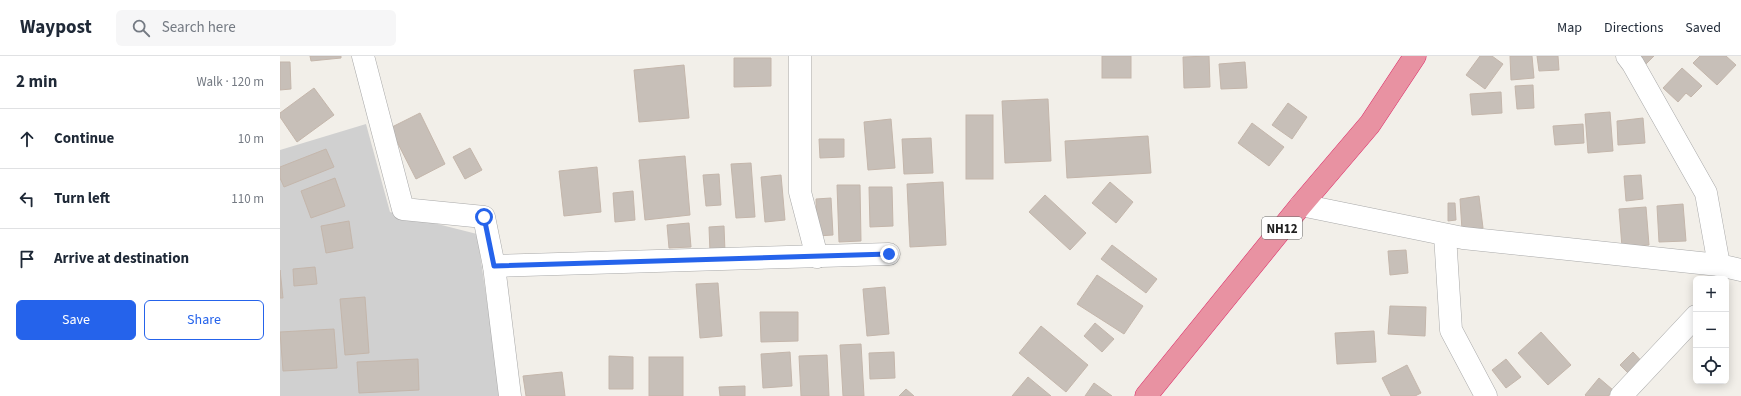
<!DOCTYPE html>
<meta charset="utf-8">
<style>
:root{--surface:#fff;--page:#f6f6f7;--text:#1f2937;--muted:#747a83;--line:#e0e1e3;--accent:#2563eb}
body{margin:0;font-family:"Source Sans 3",sans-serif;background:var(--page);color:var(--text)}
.controls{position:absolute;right:12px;bottom:12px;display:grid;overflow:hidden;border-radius:6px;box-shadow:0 2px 10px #0003}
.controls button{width:36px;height:36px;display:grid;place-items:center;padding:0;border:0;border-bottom:1px solid var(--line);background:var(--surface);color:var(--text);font:20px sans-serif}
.stop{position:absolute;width:12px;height:12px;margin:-9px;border:3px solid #2563eb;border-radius:50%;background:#fff}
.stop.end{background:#2563eb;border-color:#fff;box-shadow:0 1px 4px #0008}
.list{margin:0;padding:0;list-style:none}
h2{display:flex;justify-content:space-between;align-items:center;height:52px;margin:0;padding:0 16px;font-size:17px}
h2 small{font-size:13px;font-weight:400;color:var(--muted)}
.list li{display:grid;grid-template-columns:26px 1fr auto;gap:12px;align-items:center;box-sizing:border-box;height:60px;padding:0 16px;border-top:1px solid var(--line)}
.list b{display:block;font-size:15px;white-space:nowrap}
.list em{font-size:13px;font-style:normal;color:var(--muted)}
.actions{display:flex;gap:8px;padding:12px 16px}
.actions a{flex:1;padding:9px 0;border:1px solid var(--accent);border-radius:6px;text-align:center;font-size:14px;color:var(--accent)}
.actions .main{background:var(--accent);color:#fff}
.icon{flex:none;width:22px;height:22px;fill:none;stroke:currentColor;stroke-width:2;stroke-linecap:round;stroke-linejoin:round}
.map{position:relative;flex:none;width:1461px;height:340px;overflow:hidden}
header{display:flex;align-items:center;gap:24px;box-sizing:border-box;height:56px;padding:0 20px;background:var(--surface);border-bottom:1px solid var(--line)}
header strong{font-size:19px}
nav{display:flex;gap:22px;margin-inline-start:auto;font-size:14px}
.search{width:280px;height:36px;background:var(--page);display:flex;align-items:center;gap:10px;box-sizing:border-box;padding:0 14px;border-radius:6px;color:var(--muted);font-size:15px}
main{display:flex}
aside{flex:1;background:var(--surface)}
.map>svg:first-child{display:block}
.religious{fill:#d0d0d0}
.building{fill:#c7bfb8;stroke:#c4b6ab}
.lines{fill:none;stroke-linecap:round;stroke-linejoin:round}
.minor-casing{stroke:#a9a9a9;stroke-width:23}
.highway-casing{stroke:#dc2a67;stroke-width:23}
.minor{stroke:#fff;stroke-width:22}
.highway{stroke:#e892a2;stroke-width:22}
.route{stroke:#2563eb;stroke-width:5}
.labels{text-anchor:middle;stroke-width:3;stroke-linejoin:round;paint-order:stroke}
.shield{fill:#fff;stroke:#646464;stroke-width:1}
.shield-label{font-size:13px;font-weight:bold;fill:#222}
</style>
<header>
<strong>Waypost</strong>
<div class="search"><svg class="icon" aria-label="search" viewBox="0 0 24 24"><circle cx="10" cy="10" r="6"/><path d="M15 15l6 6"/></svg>Search here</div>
<nav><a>Map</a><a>Directions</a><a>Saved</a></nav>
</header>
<main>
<aside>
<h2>2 min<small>Walk · 120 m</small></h2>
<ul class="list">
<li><svg class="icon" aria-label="ahead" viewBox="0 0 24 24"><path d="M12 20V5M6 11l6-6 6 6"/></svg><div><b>Continue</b></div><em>10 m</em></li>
<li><svg class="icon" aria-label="left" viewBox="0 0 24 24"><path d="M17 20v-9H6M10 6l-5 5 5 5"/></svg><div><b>Turn left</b></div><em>110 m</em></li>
<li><svg class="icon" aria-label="arrive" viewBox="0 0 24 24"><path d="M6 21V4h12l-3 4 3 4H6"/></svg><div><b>Arrive at destination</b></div></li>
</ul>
<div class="actions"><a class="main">Save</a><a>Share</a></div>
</aside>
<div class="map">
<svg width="1461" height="340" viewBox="0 0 1461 340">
<rect width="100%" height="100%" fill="#f2efe9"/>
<polygon class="religious" points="86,68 110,156 197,178 221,340 0,340 0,94"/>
<g class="building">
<polygon points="30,0 61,0 61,2 31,5"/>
<rect x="822" y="0" width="29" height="22"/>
<polygon points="929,0 930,31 904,32 903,1"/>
<polygon points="1200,0 1212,0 1223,8 1205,33 1186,19"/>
<polygon points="1230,0 1252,0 1254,22 1231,24"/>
<polygon points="1257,0 1278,0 1279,14 1259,15"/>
<polygon points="1356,0 1374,0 1365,9"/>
<polygon points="1420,0 1446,0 1456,9 1437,29 1413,7"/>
<polygon points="454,2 491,2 491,30 454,31"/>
<polygon points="0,6 10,6 11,33 0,34"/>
<polygon points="965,6 967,32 941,33 939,8"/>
<polygon points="404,9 409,62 359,66 354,14"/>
<polygon points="1402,12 1422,30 1411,41 1406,37 1398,46 1383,32"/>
<polygon points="1253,29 1254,52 1237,53 1235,30"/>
<polygon points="34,32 54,59 17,86 0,61 0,57"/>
<polygon points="1221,36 1222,57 1192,59 1190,38"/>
<polygon points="768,43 771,105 725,107 722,45"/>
<polygon points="1008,47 1027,61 1012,83 992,69"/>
<polygon points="1330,56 1333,95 1308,97 1305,58"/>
<polygon points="140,57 165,108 136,123 110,72"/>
<rect x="686" y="59" width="27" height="64"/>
<polygon points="1363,62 1365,87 1338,89 1337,65"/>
<polygon points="611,63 615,112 588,114 584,66"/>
<polygon points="972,67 1004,91 989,110 958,87"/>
<polygon points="1303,68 1304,87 1275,89 1273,70"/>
<polygon points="868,80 871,117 787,122 785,85"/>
<polygon points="651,82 653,117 624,118 622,83"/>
<polygon points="539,83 564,83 564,101 540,102"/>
<polygon points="190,92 202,114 185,123 173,101"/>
<polygon points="46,93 54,111 4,131 0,122 0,111"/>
<polygon points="405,100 410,159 365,164 359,104"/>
<polygon points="471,107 475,161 456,162 451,108"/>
<polygon points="317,111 321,156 284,160 279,115"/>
<polygon points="439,118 441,149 426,150 423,119"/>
<polygon points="501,119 505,164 485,166 481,121"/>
<polygon points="1361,119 1363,143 1346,145 1344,120"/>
<polygon points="55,122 65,150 31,162 21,135"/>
<polygon points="663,126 666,189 630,191 627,128"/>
<polygon points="830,126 853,146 836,167 812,147"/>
<polygon points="557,129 580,129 581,185 559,186"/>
<polygon points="589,131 612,131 613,170 590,171"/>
<polygon points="353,135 355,164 335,166 333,137"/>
<polygon points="765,139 806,177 790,194 749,156"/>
<polygon points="1199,140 1203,172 1182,174 1180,143"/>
<polygon points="551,142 553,179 537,180 536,143"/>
<polygon points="1168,147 1175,147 1176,164 1168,165"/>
<polygon points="1403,148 1406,185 1379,186 1377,150"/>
<polygon points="1366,151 1369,189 1342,191 1339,153"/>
<polygon points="69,165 73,192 46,197 41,170"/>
<polygon points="409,167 411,191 389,192 387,169"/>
<polygon points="444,170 445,196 430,196 429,171"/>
<polygon points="832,189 877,223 866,237 821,203"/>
<polygon points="1126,194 1128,217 1110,219 1108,195"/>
<polygon points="35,211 37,228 14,230 13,213"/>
<polygon points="0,214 3,242 0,242"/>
<polygon points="817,219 863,250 844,278 797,248"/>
<polygon points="438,227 442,280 420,282 416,228"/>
<polygon points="605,231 609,278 587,280 583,233"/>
<polygon points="85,241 89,297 65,299 60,243"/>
<polygon points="1110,250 1146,251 1145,280 1108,278"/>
<polygon points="480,256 518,256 518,285 481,286"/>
<polygon points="815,267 834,283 822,296 804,280"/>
<polygon points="761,270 808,309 786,336 739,297"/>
<polygon points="54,273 57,312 3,315 0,276"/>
<polygon points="1094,275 1096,306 1057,308 1055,277"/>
<polygon points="1261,276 1291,309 1268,329 1238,297"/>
<polygon points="581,288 584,340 563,340 560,289"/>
<polygon points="510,296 512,330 483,332 481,298"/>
<polygon points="614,296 615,322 590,323 589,297"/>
<polygon points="1353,296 1366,310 1354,323 1340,309"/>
<polygon points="547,299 549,340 521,340 519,300"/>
<polygon points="329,300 353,301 353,333 329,333"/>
<rect x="369" y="301" width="34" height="39"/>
<polygon points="138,303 139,334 79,337 77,306"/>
<polygon points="1226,303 1241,321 1226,332 1212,314"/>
<polygon points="1127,309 1141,337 1135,340 1111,340 1102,322"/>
<polygon points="282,316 285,340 246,340 243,320"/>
<polygon points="748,321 771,340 732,340"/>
<polygon points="1319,322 1333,334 1328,340 1306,340 1305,339"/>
<polygon points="814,327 832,340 805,340"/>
<polygon points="465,330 465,340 440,340 439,331"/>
<polygon points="626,333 634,340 619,340"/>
</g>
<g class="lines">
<defs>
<g id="minor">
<polyline points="83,0 123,153 204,161 214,210 230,340"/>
<polyline points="520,0 520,136 537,201"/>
<polyline points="1347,0 1353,8 1426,137 1439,209"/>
<polyline points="1021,149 1183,182 1439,209 1461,214"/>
<polyline points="1165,179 1171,274 1206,340"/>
<polyline points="214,210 609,198"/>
<polyline points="1341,340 1416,260"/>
</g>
<polyline id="highway" points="866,340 1021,149 1090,68 1135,0"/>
</defs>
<use href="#minor" class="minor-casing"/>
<use href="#highway" class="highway-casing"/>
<use href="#minor" class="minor"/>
<use href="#highway" class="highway"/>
</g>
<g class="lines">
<polyline class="route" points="204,161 214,210 609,198"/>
</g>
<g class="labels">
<rect class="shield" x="982" y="161" width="40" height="22" rx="3"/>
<g class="shield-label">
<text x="1002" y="177">NH12</text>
</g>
</g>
</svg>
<div class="controls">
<button>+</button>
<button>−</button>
<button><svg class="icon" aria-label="locate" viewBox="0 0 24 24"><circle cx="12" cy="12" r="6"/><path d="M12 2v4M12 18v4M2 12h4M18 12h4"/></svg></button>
</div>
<div class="stop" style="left:204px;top:161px"></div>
<div class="stop end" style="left:609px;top:198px"></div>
</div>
</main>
